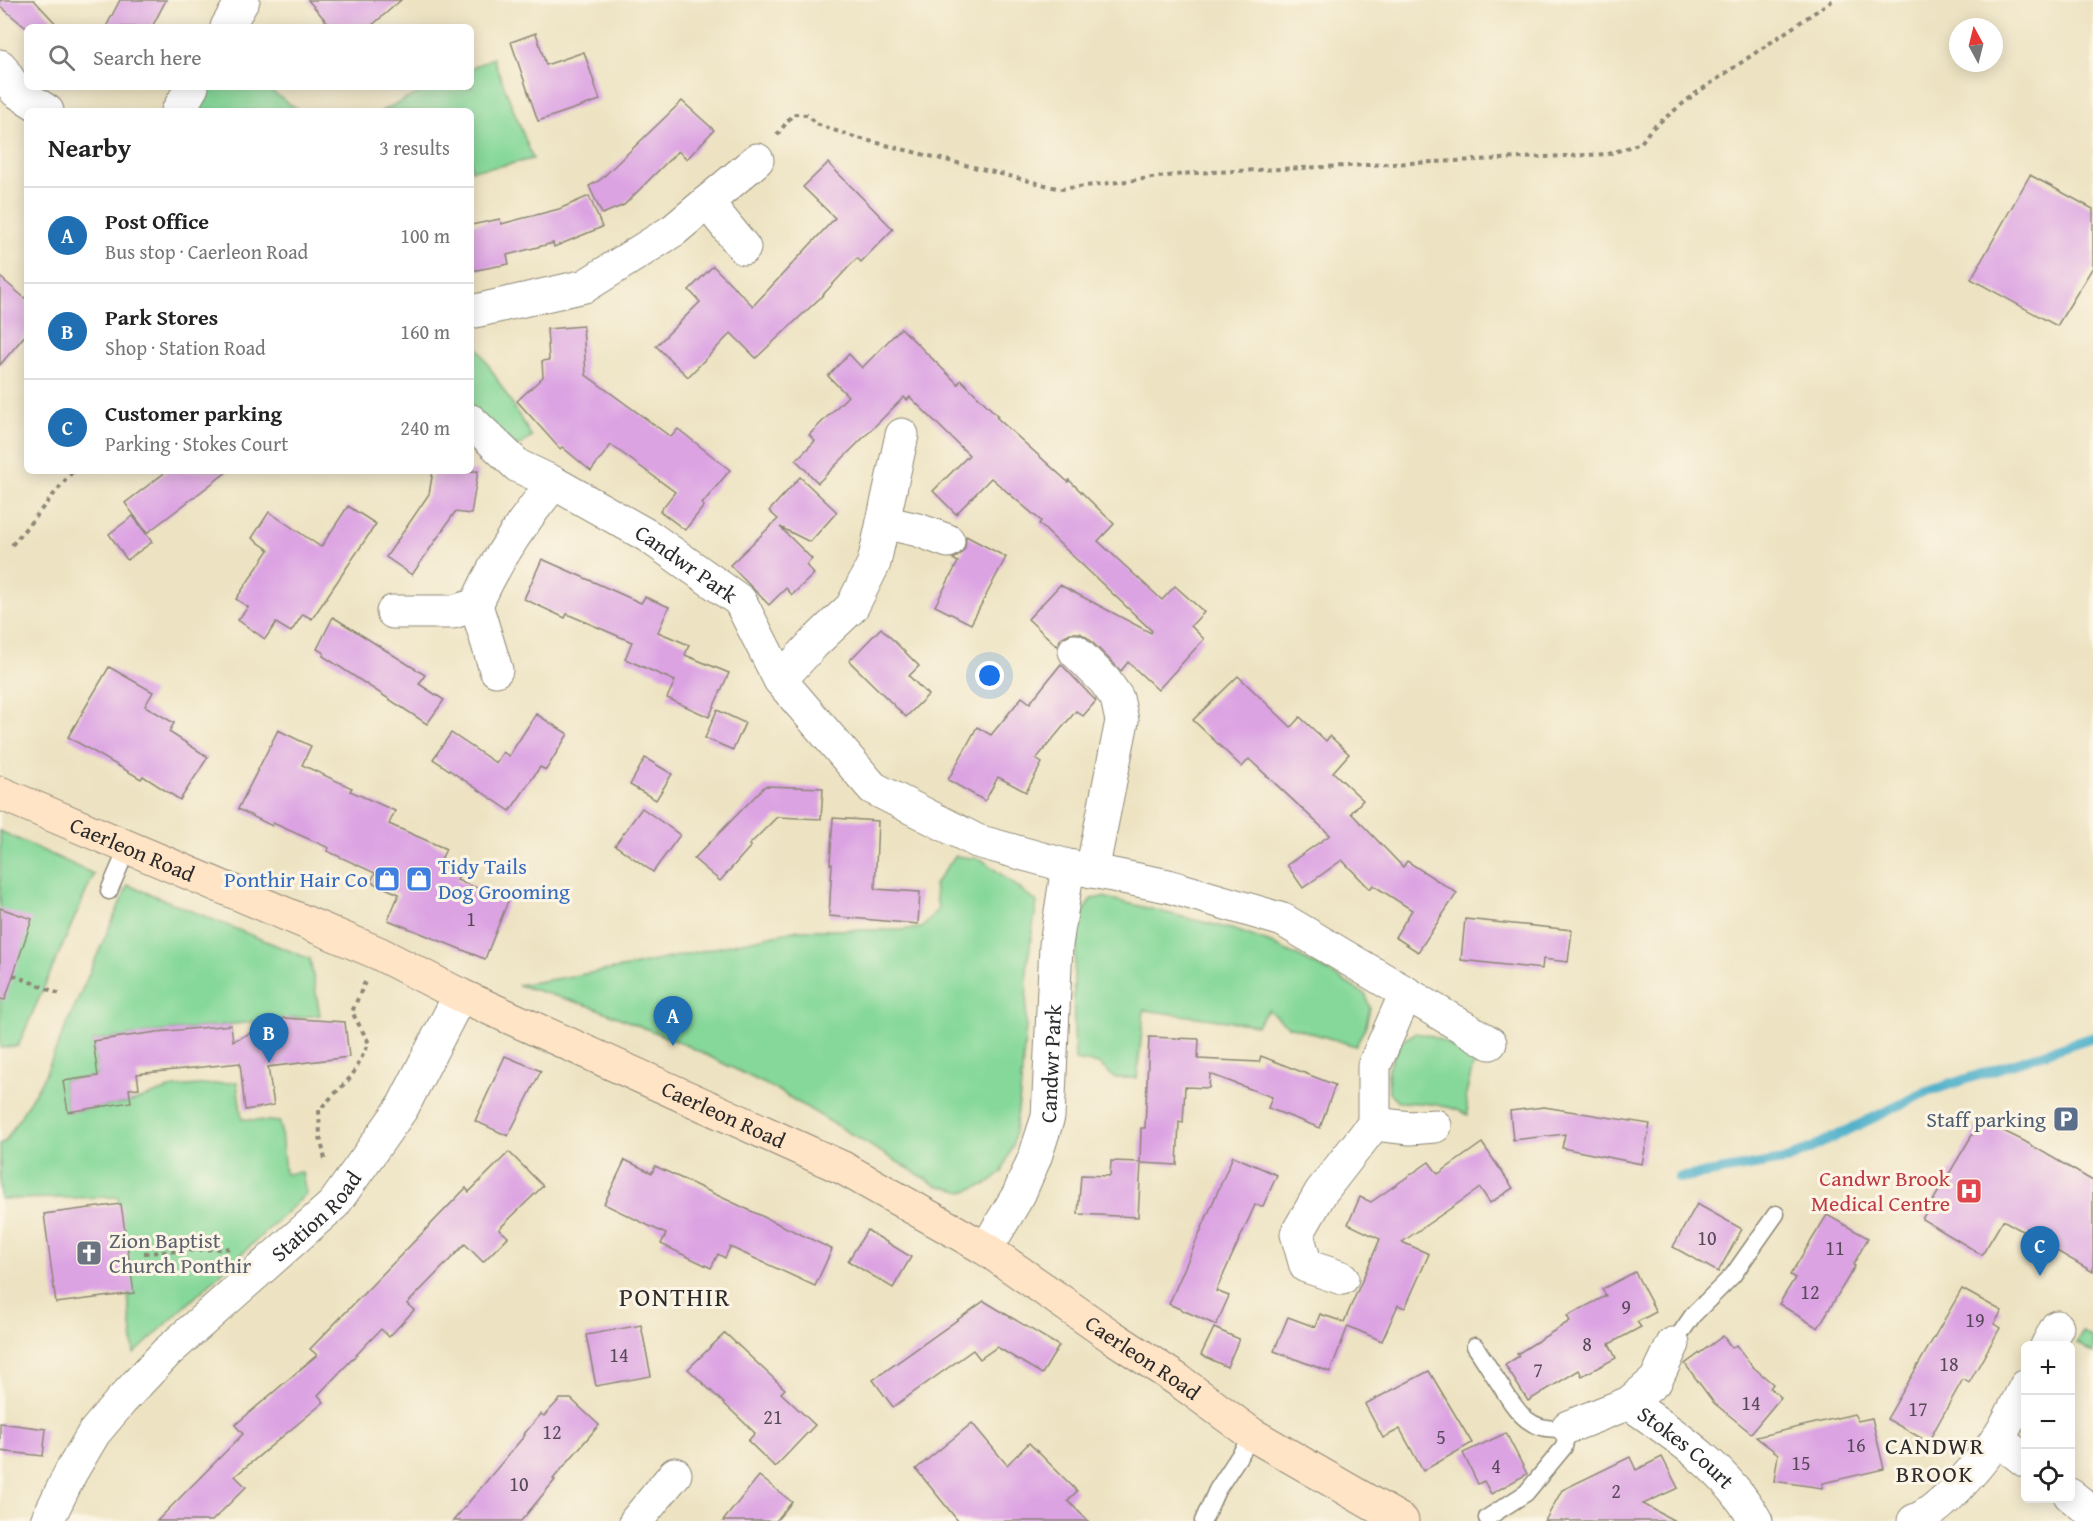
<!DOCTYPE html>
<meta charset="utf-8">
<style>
:root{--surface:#fff;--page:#f2f2f2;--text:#222;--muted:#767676;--line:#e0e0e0;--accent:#1f6fb2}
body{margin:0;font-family:"Gentium Book Plus",serif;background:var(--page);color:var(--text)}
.controls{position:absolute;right:18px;bottom:18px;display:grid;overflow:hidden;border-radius:9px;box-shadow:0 3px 15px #0003}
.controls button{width:54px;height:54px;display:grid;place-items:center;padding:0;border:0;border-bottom:2px solid var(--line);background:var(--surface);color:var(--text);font:30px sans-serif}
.compass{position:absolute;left:1949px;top:18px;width:54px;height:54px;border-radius:50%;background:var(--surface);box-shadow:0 3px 15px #0003;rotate:353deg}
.you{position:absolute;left:990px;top:676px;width:21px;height:21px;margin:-15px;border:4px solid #fff;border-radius:50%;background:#1a73e8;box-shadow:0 0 0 9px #1a73e833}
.badge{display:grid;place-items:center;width:39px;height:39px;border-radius:50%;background:var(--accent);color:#fff;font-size:20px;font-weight:700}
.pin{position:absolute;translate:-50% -50px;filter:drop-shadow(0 2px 3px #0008)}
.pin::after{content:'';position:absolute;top:32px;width:21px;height:18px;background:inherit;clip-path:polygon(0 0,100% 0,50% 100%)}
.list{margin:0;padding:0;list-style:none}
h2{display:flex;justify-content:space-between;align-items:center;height:78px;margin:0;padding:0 24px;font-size:26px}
h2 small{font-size:20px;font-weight:400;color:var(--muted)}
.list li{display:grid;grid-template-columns:39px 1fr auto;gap:18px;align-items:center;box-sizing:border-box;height:96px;padding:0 24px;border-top:2px solid var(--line)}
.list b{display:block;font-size:22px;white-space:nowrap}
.list p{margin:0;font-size:20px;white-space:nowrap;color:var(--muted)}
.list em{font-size:20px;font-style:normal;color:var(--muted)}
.icon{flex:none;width:33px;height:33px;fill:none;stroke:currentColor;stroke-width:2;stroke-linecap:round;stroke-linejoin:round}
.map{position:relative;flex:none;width:2093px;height:1521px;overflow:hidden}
.search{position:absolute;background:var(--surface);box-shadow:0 3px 15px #0003;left:24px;top:24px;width:450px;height:66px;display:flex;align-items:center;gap:15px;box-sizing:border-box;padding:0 21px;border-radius:9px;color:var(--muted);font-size:22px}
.panel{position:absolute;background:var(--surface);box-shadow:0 3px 15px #0003;left:24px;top:108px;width:450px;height:366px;border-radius:9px}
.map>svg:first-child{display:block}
.green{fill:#86d89a;stroke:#588262;stroke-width:1.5}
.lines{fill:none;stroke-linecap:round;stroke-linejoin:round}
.stream{stroke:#4aaec9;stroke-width:10}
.building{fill:#dca3e3}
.service-casing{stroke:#8c8776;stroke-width:19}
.minor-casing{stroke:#8c8776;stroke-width:35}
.secondary-casing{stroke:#8c8776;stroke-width:35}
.path{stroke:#8c8776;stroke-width:4;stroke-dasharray:4.5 4.5;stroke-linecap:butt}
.service{stroke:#fff;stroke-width:16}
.minor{stroke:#fff;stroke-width:33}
.secondary{stroke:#ffe4c6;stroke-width:33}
.labels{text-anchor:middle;stroke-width:6;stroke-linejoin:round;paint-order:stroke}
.number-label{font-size:20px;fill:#574959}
.street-label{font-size:22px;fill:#2b2b2b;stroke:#fcf5e5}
.shop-label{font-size:22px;fill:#366cbe;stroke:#fcf5e5;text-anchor:start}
.service-label{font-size:22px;fill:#4e5e75;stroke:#fcf5e5;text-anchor:end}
.health-label{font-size:22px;fill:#be3a42;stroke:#fcf5e5;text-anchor:end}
.worship-label{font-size:22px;fill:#5b616d;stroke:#fcf5e5;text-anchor:start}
.neighbourhood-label{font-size:24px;letter-spacing:1.5px;fill:#2b2b2b;stroke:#fcf5e5}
.quarter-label{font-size:26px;letter-spacing:1.5px;fill:#2b2b2b;stroke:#fcf5e5}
</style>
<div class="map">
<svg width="2093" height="1521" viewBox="0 0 2093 1521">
<rect width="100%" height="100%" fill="#fcf5e5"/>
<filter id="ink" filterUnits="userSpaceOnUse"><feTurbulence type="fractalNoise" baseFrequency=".0167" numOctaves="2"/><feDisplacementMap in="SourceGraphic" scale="12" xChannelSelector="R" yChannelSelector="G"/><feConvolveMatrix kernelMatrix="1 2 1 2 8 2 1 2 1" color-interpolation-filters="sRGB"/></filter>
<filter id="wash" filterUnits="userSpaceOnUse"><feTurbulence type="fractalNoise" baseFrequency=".008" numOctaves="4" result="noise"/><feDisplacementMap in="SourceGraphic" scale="24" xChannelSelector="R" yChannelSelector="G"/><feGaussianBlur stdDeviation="1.35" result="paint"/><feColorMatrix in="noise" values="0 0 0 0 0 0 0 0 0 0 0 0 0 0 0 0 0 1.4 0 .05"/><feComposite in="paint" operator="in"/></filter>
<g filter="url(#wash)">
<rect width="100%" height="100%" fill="#ede3c2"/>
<g class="green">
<polygon points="493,58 533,159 496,167 471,170 471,111 381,111 432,87 471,87 471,68"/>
<polygon points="209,87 265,87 300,111 195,111"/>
<polygon points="478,328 478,348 532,437 517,447 471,406 471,329"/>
<polygon points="0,831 94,874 18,1046 0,1048"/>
<polygon points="955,856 981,859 1037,902 1027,965 1026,1025 1020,1095 1013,1145 1002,1172 987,1184 963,1192 936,1185 779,1091 686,1045 593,1007 518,985 627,967 798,930 899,930 922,928 938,909 934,885"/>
<polygon points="128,885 310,959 320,1015 157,1032 93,1041 98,1076 63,1081 68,1112 131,1102 175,1087 237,1082 242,1119 280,1122 285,1174 302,1172 306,1194 134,1354 118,1197 0,1199 0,1143 5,1142 43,1079"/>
<path d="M1103,897L1235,930L1271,943L1326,970L1366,995L1370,1008L1366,1025L1356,1046L1288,1026L1268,1010L1257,1025L1144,1010L1137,1078H1115L1099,1064L1075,1060C1074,1021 1068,929 1091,899Z"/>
<path d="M1415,1033C1438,1035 1456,1048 1474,1062L1466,1094L1468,1115C1446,1103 1424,1103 1399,1102L1389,1093L1388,1068L1402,1041Z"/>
<polygon points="2083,1332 2093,1338 2093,1353 2076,1343"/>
</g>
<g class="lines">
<polyline class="stream" points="1679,1178 1789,1159 1924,1093 2093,1037"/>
</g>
<g id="blocks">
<g class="building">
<polygon points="0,0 34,0 59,27 25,27 0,6"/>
<polygon points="120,0 166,0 152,27 106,27"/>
<polygon points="308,0 401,0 370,27 331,27"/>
<polygon points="536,33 546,65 584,52 600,100 538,121 511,42"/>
<polygon points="682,101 714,130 687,159 678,151 624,205 602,214 589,186 600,180"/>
<polygon points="828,163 893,229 861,262 857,258 819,299 756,358 731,333 688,377 656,346 700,302 689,290 713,266 753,306 835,218 803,187"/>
<polygon points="2030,175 2093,209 2093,267 2057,326 1971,279"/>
<polygon points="589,196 602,227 554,247 553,243 507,255 509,264 471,271 471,225 500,219 501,224 559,209"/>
<polygon points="0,277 27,300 27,333 0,365"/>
<polygon points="583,326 586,375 671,437 678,429 730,470 702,504 704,506 685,530 660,511 675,492 611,445 591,471 562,447 560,449 517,401 543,377 542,361 549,360 547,329"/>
<polygon points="901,328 958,384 961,380 998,416 996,417 1068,482 1069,480 1114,524 1098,541 1162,600 1175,586 1204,612 1191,626 1204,639 1158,690 1128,662 1121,671 1088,638 1080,633 1070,633 1061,638 1057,646 1028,619 1060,585 1151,633 1152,631 1039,524 1041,521 991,478 956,514 933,491 969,455 910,397 907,400 904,397 818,483 796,460 815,441 809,435 848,396 828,376 849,354 862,368"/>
<polygon points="167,471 228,471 147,533 125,503"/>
<polygon points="433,471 478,471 471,514 455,512 412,575 386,557 429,494"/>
<polygon points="800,477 837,512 810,542 780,527 812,559 806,565 814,574 792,595 786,588 769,605 730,565 778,519 769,511"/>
<polygon points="348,506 376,524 312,619 303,614 291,632 276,623 265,639 238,620 248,607 236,599 269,550 252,538 269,512 321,547"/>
<polygon points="133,516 152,542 127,560 109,534"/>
<polygon points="966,536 1006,557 971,624 935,606 958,562 953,559 960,555 965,548"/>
<polygon points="542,559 641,603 645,597 669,607 658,632 689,645 685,655 729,673 709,717 667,698 675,681 625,659 632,642 567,614 565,618 524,599"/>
<polygon points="333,617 425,675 419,684 444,700 427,724 323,656 324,653 317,649"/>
<polygon points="881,628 919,666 909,676 928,695 906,717 849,661"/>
<polygon points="1061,664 1096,701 1083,716 1076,711 1036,759 1042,763 1026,792 998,777 985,801 948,780 977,727 991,735 1022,697 1030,703"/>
<polygon points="109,667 153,692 145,706 174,723 169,732 208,757 180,800 143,776 141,779 68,737"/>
<polygon points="1238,676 1291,727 1300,717 1326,741 1330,736 1349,754 1333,772 1363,800 1351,813 1403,867 1407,861 1457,893 1418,952 1395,937 1412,910 1373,885 1370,889 1342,860 1303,888 1287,865 1330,835 1249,759 1242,767 1193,720"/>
<polygon points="717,710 745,723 733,750 705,738"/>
<polygon points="536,714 568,734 546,770 540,767 510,811 433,759 451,733 496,763 503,752 509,756"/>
<polygon points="278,730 311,746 302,765 352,788 350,791 395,811 389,824 446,849 439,864 460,874 457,880 508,901 485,959 388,920 399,894 371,882 375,873 327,851 329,848 273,823 272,826 238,809"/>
<polygon points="645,758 672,774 656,800 630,785"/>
<polygon points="765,786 823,788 821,819 777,817 749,845 751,846 720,881 694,859"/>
<polygon points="642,808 680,835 653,872 615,845"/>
<polygon points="833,818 878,821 875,889 920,892 918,924 829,916 832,864 830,864"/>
<polygon points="0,908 32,919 5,1000 0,999"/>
<polygon points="1465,919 1572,930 1568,962 1543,959 1542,969 1461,960"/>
<polygon points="284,1018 345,1022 349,1057 268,1067 274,1105 245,1110 240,1063 137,1074 139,1088 129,1089 131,1102 68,1112 63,1081 98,1076 93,1041 157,1032 231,1025 233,1041"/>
<polygon points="1149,1037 1199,1039 1198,1059 1259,1062 1261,1056 1335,1085 1320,1128 1268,1108 1272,1097 1210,1074 1209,1088 1185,1087 1183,1123 1179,1122 1177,1165 1141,1163 1138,1217 1078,1214 1081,1175 1110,1176 1111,1161 1140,1162 1141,1128 1145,1128"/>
<polygon points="505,1056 541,1071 508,1136 475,1121"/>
<polygon points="1544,1107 1650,1124 1642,1164 1562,1148 1565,1134 1513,1140 1510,1111"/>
<polygon points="1981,1120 2024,1141 2093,1181 2093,1272 2003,1220 1982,1255 1922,1219"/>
<polygon points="1482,1143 1513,1188 1490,1203 1480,1188 1402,1242 1429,1254 1405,1308 1398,1305 1382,1341 1348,1326 1330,1372 1274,1351 1288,1317 1315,1327 1320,1314 1344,1322 1380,1239 1348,1224 1360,1197 1371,1202 1429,1162 1438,1174"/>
<polygon points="509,1152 543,1186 499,1229 508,1237 483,1262 465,1244 407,1304 414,1310 389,1337 381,1329 318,1395 324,1402 235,1476 246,1487 212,1521 157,1521 243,1434 235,1425 317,1355 310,1349 466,1188 469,1192"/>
<polygon points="1233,1156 1277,1175 1263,1206 1255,1205 1216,1291 1229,1296 1216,1325 1169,1304"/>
<polygon points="625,1160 652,1173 655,1166 832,1249 815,1286 730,1247 725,1258 718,1254 711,1268 661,1244 666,1234 604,1204"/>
<polygon points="121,1204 134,1293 56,1303 44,1214"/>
<polygon points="1697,1204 1742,1229 1718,1272 1673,1247"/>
<polygon points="1827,1215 1868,1238 1853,1265 1855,1266 1818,1328 1779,1304 1795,1278 1790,1275"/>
<polygon points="867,1230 911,1257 893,1288 848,1261"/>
<polygon points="1635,1272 1656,1312 1637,1322 1641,1327 1609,1344 1616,1358 1582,1376 1579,1370 1528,1401 1505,1365 1519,1356 1517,1354 1570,1321 1567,1316 1606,1296 1602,1289"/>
<polygon points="1962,1289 2002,1311 1994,1324 2000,1328 1969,1383 1963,1379 1928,1442 1887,1419"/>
<polygon points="984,1301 1059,1346 1042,1374 997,1347 980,1359 973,1350 893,1407 873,1380"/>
<polygon points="641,1325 651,1376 596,1386 586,1335"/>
<polygon points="1214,1328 1239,1339 1227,1367 1201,1355"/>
<polygon points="725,1333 785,1389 781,1393 815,1425 775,1467 748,1441 755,1433 688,1369"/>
<polygon points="1723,1336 1732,1348 1736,1345 1752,1366 1773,1384 1770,1388 1781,1397 1751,1433 1714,1403 1685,1364"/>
<polygon points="1429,1371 1472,1443 1423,1471 1400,1429 1383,1438 1365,1404"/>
<polygon points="560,1399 571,1399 599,1425 553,1479 555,1480 521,1521 453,1521 525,1435 524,1434 541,1414 544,1416"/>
<polygon points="1854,1414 1858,1421 1872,1418 1884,1469 1823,1483 1822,1488 1774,1481 1778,1454 1756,1437"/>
<polygon points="0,1423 46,1429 43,1456 0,1451"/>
<polygon points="972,1423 1007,1465 1029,1443 1077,1491 1068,1501 1088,1521 958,1521 916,1469"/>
<polygon points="1506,1433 1527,1474 1491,1494 1484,1481 1478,1484 1463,1453"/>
<polygon points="1630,1457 1636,1470 1662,1457 1678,1488 1643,1504 1675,1521 1545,1521 1562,1490"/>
<polygon points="759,1476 792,1502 776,1521 723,1521"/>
</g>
</g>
</g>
<g filter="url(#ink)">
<use href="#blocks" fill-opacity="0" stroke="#8c8776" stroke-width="1.5"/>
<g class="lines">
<defs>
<g id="service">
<polyline points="109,891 128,847"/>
<polyline points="1673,1344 1693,1315 1733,1275 1776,1214"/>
<path d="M1475,1346C1484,1359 1492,1373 1501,1386C1518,1414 1532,1435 1568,1427L1564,1447L1526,1493L1487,1518"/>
<polyline points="1203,1521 1217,1490 1253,1435"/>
</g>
<g id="minor">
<polyline points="227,27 243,0"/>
<polyline points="0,66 16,91 47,111"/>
<polyline points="178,111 192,87"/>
<polyline points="707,202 744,248"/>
<polyline points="471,312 585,286 674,230 757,160"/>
<path id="s1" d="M471,421L518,466L554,483L648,536L740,601L780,680L873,788L977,841L1068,866L1168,886L1283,920L1406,993L1374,1066V1124L1321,1192L1297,1234L1306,1266L1342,1278"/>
<polyline points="883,522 918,530 948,541"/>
<polyline points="476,605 496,670"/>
<path d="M393,612H453L476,605C496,559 522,521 554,483"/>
<polyline points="1075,651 1105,681 1117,698 1122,721 1092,871"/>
<polyline points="780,680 813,644 852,607 874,563 902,435"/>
<polyline points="1406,993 1490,1043"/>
<polyline points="1374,1124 1410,1128 1435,1126"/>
<path id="s2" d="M986,1249L1019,1194L1035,1157L1048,1117L1056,945L1068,866"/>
<polyline points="2047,1346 2057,1327"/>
<polyline points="1629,1403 1656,1380 1673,1344"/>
<path id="s3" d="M1568,1427L1629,1403C1674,1434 1729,1471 1756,1521"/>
<polyline points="1997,1439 2026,1461"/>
<polyline points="2070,1495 2093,1513"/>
<path id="s4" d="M47,1521L71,1472L94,1433L121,1401L166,1353L334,1204L402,1108L460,995"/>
<polyline points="636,1521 675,1474"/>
<path d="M1914,1521C1941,1511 1979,1464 1997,1440C2008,1424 2016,1404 2026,1386"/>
</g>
<g id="secondary">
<path id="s5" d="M0,793L378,953L460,995L843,1168L986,1249L1111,1336L1178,1380L1253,1435L1402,1521"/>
</g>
</defs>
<use href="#service" class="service-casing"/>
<use href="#minor" class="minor-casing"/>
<use href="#secondary" class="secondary-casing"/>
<g class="path">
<polyline points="777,135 793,114 807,115 816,124 854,137 1061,189 1192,173 1609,154 1641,143 1651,129 1695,94 1833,0"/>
<polyline points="12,545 73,471"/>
<polyline points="13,975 60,994"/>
<polyline points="325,1159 320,1137 319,1110 352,1076 369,1043 352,1012 365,982"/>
<polyline points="144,1253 232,1248"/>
</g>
<use href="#service" class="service"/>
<use href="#minor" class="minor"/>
<use href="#secondary" class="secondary"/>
</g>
</g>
<defs>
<symbol id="shop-square" viewBox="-11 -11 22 22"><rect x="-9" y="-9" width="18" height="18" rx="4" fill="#3f7fe0" stroke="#fcf5e5"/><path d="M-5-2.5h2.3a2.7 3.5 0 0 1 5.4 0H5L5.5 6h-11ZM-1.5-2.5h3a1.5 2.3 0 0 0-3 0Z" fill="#fff"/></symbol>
<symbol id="parking-square" viewBox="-11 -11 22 22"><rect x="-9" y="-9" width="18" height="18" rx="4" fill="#5c6f8a" stroke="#fcf5e5"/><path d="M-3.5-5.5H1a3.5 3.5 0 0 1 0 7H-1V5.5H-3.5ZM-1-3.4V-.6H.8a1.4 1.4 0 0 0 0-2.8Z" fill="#fff"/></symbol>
<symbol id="hospital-square" viewBox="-11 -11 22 22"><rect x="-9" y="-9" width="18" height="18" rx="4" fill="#e0444e" stroke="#fcf5e5"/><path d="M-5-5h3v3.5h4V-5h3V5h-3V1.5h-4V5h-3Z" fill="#fff"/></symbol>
<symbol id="church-square" viewBox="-11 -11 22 22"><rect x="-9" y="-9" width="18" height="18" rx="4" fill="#6b7280" stroke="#fcf5e5"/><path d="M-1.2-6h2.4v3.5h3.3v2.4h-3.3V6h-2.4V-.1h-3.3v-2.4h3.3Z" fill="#fff"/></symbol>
</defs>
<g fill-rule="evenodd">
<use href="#shop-square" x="372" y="864" width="30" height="30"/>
<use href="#shop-square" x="404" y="864" width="30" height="30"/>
<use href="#parking-square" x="2051" y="1104" width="30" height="30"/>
<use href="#hospital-square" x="1954" y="1176" width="30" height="30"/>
<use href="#church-square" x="74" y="1238" width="30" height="30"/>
</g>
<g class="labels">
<g class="number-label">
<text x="471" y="926">1</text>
<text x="1707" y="1245">10</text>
<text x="1835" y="1255">11</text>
<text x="1810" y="1299">12</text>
<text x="1626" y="1314">9</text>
<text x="1975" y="1327">19</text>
<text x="1587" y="1351">8</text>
<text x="619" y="1362">14</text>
<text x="1949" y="1371">18</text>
<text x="1538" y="1377">7</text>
<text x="1751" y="1410">14</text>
<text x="1918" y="1416">17</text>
<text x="773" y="1424">21</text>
<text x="552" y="1439">12</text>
<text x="1441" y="1444">5</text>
<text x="1856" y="1452">16</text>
<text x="1801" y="1470">15</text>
<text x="1496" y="1473">4</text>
<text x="519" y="1491">10</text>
<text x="1616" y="1498">2</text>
</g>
<g class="street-label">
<text dy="8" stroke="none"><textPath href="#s1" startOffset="260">Candwr Park</textPath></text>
<text dy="8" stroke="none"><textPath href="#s5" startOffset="144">Caerleon Road</textPath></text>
<text dy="8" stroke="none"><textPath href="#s2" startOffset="200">Candwr Park</textPath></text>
<text dy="8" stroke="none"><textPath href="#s5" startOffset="792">Caerleon Road</textPath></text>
<text dy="8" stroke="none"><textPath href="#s4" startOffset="411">Station Road</textPath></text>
<text dy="8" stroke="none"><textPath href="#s5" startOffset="1278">Caerleon Road</textPath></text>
<text dy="8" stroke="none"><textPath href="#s3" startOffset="138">Stokes Court</textPath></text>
</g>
<g class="shop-label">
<text x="438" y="874">Tidy Tails<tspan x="438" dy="25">Dog Grooming</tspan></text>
<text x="368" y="887" text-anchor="end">Ponthir Hair Co</text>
</g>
<g class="service-label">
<text x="2046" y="1127">Staff parking</text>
</g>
<g class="health-label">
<text x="1950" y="1186">Candwr Brook<tspan x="1950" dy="25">Medical Centre</tspan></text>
</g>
<g class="worship-label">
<text x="109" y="1248">Zion Baptist<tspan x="109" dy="25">Church Ponthir</tspan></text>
</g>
<g class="neighbourhood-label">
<text x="1935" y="1454">CANDWR<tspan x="1935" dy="28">BROOK</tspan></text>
</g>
<g class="quarter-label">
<text x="675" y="1306">PONTHIR</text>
</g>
</g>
</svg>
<div class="controls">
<button>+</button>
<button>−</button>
<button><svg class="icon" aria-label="locate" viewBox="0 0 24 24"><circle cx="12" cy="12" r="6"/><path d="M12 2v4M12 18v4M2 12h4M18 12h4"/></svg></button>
</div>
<svg class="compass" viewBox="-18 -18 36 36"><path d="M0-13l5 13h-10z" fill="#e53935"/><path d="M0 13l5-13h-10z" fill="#767676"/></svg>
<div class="you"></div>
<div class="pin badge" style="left:673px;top:1046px">A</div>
<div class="pin badge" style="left:269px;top:1063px">B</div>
<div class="pin badge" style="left:2040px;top:1276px">C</div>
<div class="search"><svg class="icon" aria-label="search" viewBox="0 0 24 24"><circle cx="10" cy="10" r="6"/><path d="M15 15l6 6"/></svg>Search here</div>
<section class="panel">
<h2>Nearby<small>3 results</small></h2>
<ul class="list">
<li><span class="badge">A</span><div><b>Post Office</b><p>Bus stop · Caerleon Road</p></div><em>100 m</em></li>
<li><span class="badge">B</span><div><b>Park Stores</b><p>Shop · Station Road</p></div><em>160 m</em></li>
<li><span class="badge">C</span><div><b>Customer parking</b><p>Parking · Stokes Court</p></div><em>240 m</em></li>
</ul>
</section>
</div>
